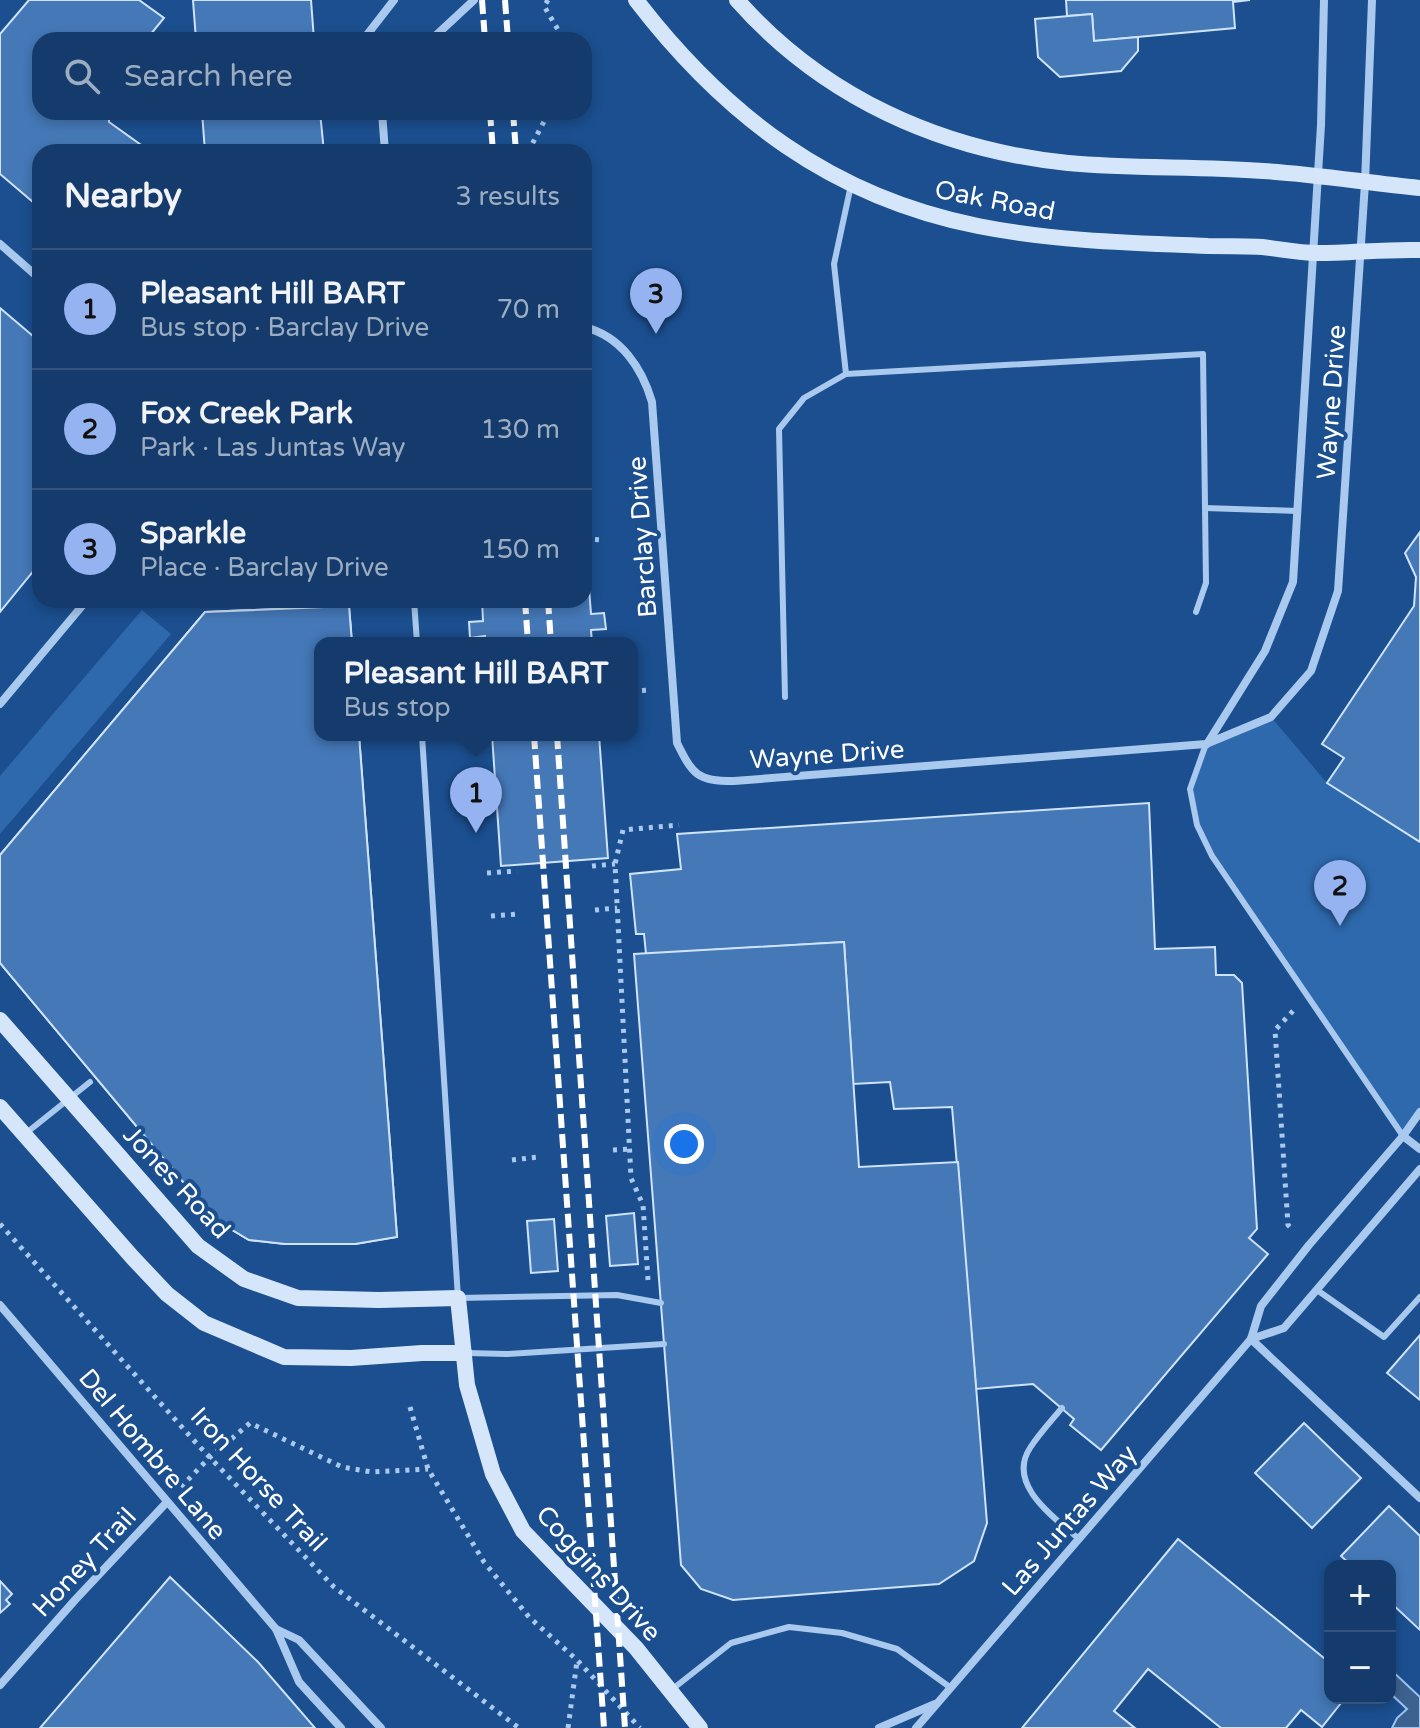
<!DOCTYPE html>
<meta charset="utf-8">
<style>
:root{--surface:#143b6b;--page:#1d4271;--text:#f1f3f6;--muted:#9dadc1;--line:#33557e;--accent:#95b2f1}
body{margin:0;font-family:"Varela Round",sans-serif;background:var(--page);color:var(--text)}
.controls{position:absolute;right:24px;bottom:24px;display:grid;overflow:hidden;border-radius:16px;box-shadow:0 4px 12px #0003}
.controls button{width:72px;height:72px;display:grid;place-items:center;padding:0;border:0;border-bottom:2px solid var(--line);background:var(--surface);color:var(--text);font:40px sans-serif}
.you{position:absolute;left:684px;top:1144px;width:28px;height:28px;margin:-20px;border:6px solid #fff;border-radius:50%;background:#1a73e8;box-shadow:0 0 0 12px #1a73e833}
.badge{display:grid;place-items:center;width:52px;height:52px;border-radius:50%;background:var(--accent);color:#111;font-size:26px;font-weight:700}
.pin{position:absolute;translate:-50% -66px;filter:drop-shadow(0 2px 4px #0008)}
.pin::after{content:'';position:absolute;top:42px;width:28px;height:24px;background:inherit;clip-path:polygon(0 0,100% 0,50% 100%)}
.popup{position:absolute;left:314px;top:637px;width:324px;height:104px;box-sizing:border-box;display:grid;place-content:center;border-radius:16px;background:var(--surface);filter:drop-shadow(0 2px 6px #0005);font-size:26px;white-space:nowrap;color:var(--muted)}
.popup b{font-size:30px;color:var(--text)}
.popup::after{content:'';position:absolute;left:50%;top:100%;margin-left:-16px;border:16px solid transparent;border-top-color:var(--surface)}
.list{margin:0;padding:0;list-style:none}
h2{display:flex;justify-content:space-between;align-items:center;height:104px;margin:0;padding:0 32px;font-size:34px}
h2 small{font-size:26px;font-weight:400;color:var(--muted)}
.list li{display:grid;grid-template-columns:52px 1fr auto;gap:24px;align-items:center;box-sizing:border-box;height:120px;padding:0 32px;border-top:2px solid var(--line)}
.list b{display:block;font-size:30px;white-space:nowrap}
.list p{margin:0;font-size:26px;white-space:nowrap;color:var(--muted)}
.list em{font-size:26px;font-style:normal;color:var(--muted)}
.icon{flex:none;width:44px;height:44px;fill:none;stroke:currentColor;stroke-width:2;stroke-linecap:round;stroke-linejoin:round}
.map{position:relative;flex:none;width:1420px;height:1728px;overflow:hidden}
.search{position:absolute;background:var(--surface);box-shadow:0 4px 12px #0003;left:32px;top:32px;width:560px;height:88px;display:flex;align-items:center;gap:20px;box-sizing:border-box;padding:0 28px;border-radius:24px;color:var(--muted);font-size:30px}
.panel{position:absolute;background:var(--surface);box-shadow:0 4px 12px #0003;left:32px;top:144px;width:560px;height:464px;border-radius:24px}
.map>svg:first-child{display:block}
.green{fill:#2e69ad}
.water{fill:#3c6290;stroke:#9cc4f0;stroke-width:2}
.building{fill:#4478b7;stroke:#cfe3fa;stroke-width:2;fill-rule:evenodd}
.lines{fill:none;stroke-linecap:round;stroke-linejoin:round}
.path{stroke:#a9c9ee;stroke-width:5;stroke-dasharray:4 6;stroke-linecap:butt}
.lane{stroke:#a9c9ee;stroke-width:6}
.street{stroke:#a9c9ee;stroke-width:8}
.secondary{stroke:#d6e6fa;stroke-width:16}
.rail{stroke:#fff;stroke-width:6;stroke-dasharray:14 6;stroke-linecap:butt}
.labels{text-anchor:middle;stroke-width:8;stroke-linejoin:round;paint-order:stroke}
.street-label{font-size:26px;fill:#fff;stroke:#1b4f8f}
</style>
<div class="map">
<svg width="1420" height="1728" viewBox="0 0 1420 1728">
<rect width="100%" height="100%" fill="#1b4f8f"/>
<g class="green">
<polygon points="142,610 171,634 0,834 0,776"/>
<polygon points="1271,717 1327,783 1420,842 1420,1112 1403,1136 1212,856 1197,825 1190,789 1206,744"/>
</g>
<polygon class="water" points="1390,1669 1420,1697 1420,1728 1392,1728 1397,1718 1407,1709 1390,1693"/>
<g class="building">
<polygon points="29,0 139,0 164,18 146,40 40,40 40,112 109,112 109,122 151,152 40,152 40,208 0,174 0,34"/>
<polygon points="193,0 311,0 314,40 196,40"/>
<polygon points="1066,0 1250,0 1233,2 1235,28 1094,41 1092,14 1067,16"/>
<polygon points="1092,14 1094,41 1138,37 1138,51 1121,71 1060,77 1038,57 1035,19"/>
<polygon points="202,112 320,112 324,152 205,152"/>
<polygon points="0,308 40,342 40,563 0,612"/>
<polygon points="584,521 591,614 604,613 606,629 591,630 592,643 485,643 485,636 470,638 469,622 483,621 482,600 584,600"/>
<polygon points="1420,532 1420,842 1327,783 1344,758 1322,744 1414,606 1416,577 1405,553"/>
<path d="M349,606L352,643H320V735H359L397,1237L355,1244H285L249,1240L214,1219L0,963V855L205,612ZM222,708L254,1130L250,1133L160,1035L192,1004L176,987L182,981L162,960H153L138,852L163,850L178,830L173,825L185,810L166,793L186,770L179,763Z"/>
<polygon points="349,606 352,643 320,643 320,735 359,735 397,1237 355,1244 285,1244 249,1240 214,1219 0,963 0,855 205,612"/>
<polygon points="492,735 599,735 608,858 501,866"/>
<polygon points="1149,803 1155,949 1215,947 1216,975 1234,975 1242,983 1257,1229 1249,1238 1268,1254 1101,1450 1070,1425 1074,1419 1033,1384 976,1389 952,1107 894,1109 890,1082 853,1084 844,942 646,954 644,934 636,934 630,874 681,869 677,834"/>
<polygon points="844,942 859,1167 958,1162 987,1523 974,1561 939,1584 733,1600 701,1589 681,1565 634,954"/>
<polygon points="634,1213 638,1264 610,1266 606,1216"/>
<polygon points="554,1219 558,1271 531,1273 527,1221"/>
<polygon points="1420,1335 1420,1400 1387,1373"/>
<polygon points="1304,1423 1361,1478 1312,1528 1255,1473"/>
<polygon points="1389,1506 1420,1536 1420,1630 1390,1602 1390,1566 1352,1566 1341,1556"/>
<polygon points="1178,1539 1330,1663 1330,1698 1345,1698 1322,1727 1301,1710 1286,1728 1221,1728 1148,1669 1114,1711 1135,1728 1022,1728"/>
<polygon points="170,1577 258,1662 315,1728 40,1728"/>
<polygon points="0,1581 12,1594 6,1600 10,1604 0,1613"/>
</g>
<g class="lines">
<g class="path">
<polyline points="548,0 544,6 564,40"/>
<polyline points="528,152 549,112"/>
<polyline points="585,539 605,540"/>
<polyline points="632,691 651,690"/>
<polyline points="592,866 615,864"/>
<polyline points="487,873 517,871"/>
<polyline points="595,910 617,908"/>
<polyline points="491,916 520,914"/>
<polyline points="1293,1011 1275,1030 1288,1225 1294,1231"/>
<polyline points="613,1150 630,1149"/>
<polyline points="512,1160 538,1157"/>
<polyline points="0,1224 198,1445 334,1587 519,1728"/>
<polyline points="648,1280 643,1205 631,1178 615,864 623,830 679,825"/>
<polyline points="410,1407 428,1469 484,1562 529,1617 577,1660 640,1728"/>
<polyline points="181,1487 209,1458 250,1423 342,1467 372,1472 428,1469"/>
<polyline points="568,1728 577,1661"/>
</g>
<g class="lane">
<polyline points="846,374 1203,354 1206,583 1196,612"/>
<polyline points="1205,508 1298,511"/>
<polyline points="414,600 417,643"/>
<polyline points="785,697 779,429 804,398 846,374 834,264 851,185"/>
<polyline points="422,735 458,1298 617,1295 661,1303"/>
<polyline points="1206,744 1190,789 1197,825 1212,856 1403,1136"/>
<polyline points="25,1134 90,1082"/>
<polyline points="1317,1290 1384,1337 1420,1297"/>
<polyline points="467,1353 507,1354 664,1344"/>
<path d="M1062,1408C1051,1421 1039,1434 1030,1448C1006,1485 1055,1518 1079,1539"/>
<polyline points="670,1691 731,1643 789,1627 842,1633 897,1649 951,1688"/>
</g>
<g class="street">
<polyline points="363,40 394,0"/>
<polyline points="431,40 474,0"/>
<polyline points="382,112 385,152"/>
<polyline points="0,244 40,279"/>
<path d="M584,327C621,336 642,368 652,402L677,743C693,775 697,781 734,781L1206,744L1271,717L1311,671L1338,591L1365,183L1372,0"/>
<polyline points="0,704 87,600"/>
<polyline points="1207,744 1265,651 1293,582 1321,125 1324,0"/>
<polyline points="1403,1136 1420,1149"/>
<polyline points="0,1305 276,1629"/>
<polyline points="1251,1339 1284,1328 1420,1169"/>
<polyline points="1251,1339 1420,1498"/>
<polyline points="0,1685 75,1600 167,1502"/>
<polyline points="341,1728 299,1682 276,1629 299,1640 381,1728"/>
<polyline points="879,1728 935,1704"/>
<polyline points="916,1728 1251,1339 1261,1306 1309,1245 1403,1136 1420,1112"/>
</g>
<g class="secondary">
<path d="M636,0C725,116 832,197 978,226C1053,241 1131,243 1208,246C1226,246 1244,246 1262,247C1280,249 1299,253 1317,253C1351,253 1386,249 1420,250"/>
<path d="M737,0C823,97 940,150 1068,163C1133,169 1198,166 1263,171C1315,174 1368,183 1420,188"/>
<polyline points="0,1020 198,1246 244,1279 298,1298 379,1300 458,1298 467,1385 493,1474 523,1531 636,1648 700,1728"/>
<polyline points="0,1107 133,1258 167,1294 204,1323 284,1357 351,1358 422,1353 464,1353"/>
</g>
<g class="rail">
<polyline points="482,0 485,40"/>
<polyline points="505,0 508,40"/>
<polyline points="490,112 493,152"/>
<polyline points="513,112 516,152"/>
<polyline points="525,600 528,643"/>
<polyline points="548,600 551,643"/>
<polyline points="534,735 604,1728"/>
<polyline points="557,735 625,1728"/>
</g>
</g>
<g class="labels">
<g class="street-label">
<text transform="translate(995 200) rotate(11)" y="9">Oak Road</text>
<text transform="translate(1331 402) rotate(-86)" y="9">Wayne Drive</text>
<text transform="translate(642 537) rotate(-94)" y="9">Barclay Drive</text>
<text transform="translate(827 754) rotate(-4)" y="9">Wayne Drive</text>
<text transform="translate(177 1182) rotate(47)" y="9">Jones Road</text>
<text transform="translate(153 1454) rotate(50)" y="9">Del Hombre Lane</text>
<text transform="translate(259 1479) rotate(47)" y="9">Iron Horse Trail</text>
<text transform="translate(1069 1520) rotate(-49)" y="9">Las Juntas Way</text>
<text transform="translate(84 1562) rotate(-47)" y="9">Honey Trail</text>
<text transform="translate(599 1573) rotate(48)" y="9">Coggins Drive</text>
</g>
</g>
</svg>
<div class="controls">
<button>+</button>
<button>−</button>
</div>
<div class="you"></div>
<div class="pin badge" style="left:476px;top:833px">1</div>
<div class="popup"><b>Pleasant Hill BART</b>Bus stop</div>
<div class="pin badge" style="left:1340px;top:926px">2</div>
<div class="pin badge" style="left:656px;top:334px">3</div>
<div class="search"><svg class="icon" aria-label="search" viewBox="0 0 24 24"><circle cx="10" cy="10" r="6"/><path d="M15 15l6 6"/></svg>Search here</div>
<section class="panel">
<h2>Nearby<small>3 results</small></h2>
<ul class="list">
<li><span class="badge">1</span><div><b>Pleasant Hill BART</b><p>Bus stop · Barclay Drive</p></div><em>70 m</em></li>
<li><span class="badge">2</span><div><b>Fox Creek Park</b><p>Park · Las Juntas Way</p></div><em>130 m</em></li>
<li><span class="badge">3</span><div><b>Sparkle</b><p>Place · Barclay Drive</p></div><em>150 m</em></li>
</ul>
</section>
</div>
